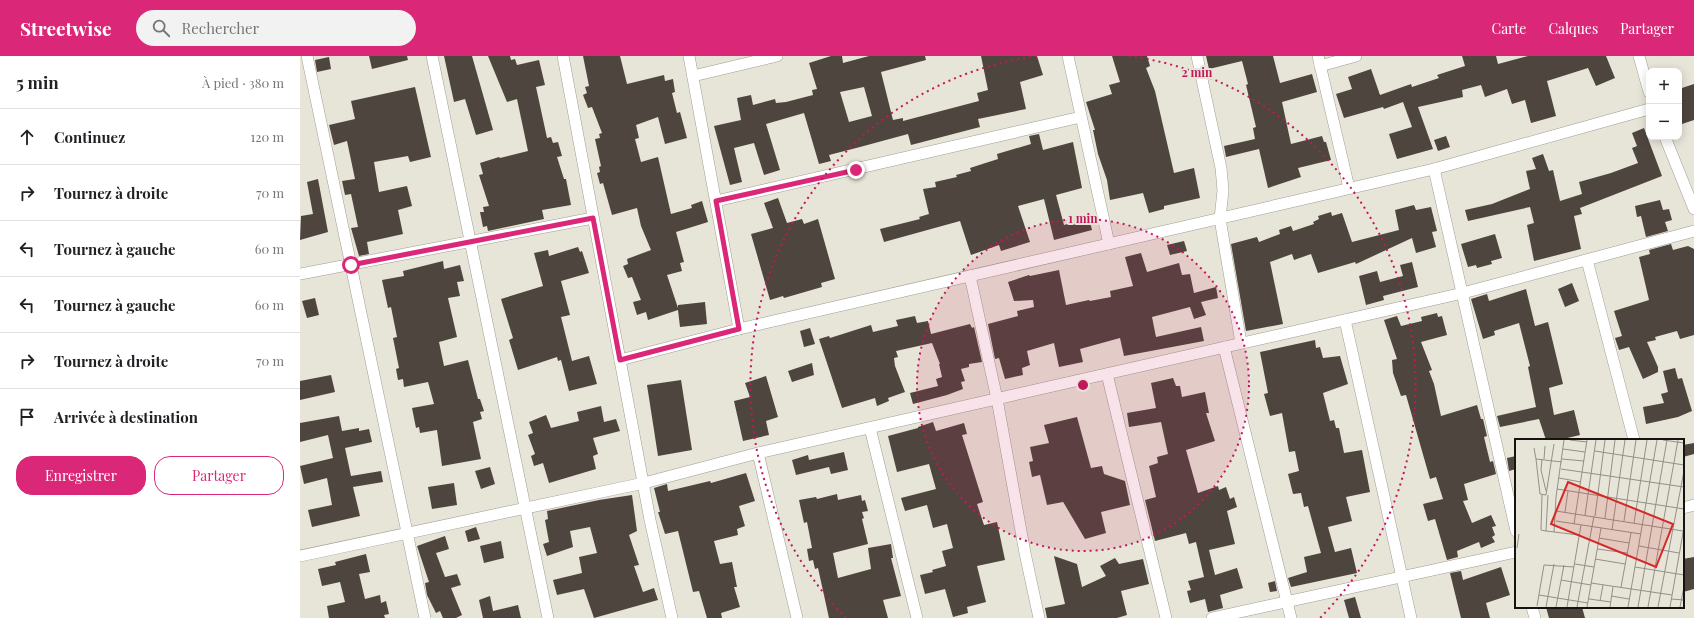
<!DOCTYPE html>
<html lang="fr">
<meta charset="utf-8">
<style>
:root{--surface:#fff;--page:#f2f2f2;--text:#202124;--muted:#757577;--line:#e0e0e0;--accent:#db2777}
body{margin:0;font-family:"Playfair Display",serif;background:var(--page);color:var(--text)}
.controls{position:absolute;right:12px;top:12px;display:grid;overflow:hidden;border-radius:8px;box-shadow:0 2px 10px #0003}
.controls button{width:36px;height:36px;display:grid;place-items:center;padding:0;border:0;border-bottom:1px solid var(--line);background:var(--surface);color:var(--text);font:20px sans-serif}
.stop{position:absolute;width:12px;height:12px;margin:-9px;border:3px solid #db2777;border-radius:50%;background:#fff}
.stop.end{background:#db2777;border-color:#fff;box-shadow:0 1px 4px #0008}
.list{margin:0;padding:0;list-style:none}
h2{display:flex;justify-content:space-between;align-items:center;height:52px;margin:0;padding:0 16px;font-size:17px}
h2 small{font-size:13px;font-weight:400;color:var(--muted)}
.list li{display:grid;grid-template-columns:26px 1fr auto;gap:12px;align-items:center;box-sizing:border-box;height:56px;padding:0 16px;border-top:1px solid var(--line)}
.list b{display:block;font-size:15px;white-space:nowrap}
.list em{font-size:13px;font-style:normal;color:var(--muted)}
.actions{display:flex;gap:8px;padding:12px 16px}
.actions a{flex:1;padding:9px 0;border:1px solid var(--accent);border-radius:16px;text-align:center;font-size:14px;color:var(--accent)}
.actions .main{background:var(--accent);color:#fff}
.icon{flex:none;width:22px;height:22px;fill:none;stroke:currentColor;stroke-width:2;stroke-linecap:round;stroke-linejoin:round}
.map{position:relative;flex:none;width:1394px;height:562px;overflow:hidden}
header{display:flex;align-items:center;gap:24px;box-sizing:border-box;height:56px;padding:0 20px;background:var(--accent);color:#fff}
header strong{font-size:19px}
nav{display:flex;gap:22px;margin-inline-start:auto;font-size:14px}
.search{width:280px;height:36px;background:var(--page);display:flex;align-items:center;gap:10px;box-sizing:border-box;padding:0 14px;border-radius:22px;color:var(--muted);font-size:15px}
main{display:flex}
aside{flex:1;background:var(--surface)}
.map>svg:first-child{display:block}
.building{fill:#4e453e;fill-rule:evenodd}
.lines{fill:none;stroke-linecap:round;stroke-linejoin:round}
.minor-casing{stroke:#9f9d91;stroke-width:12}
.minor{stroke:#fff;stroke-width:11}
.route{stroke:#db2777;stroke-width:5}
.ring{fill:none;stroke:#c2185b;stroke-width:2;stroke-dasharray:2 4}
.inset-road{fill:none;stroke:#939088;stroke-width:1}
.view{fill:#d62828;fill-opacity:0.15;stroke:#d62828;stroke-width:2}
.inset-edge{fill:none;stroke:#14130f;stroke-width:2}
.centre{fill:#c2185b;stroke:#e7e4d8;stroke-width:2}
.ring-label{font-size:12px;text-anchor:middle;font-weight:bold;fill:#c2185b;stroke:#e7e4d8;stroke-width:4;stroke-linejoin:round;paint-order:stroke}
</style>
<header>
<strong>Streetwise</strong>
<div class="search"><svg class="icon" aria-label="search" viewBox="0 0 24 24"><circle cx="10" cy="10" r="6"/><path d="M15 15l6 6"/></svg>Rechercher</div>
<nav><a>Carte</a><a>Calques</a><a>Partager</a></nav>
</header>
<main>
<aside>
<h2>5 min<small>À pied · 380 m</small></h2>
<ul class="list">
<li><svg class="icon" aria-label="ahead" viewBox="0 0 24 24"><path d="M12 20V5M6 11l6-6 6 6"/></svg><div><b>Continuez</b></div><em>120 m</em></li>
<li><svg class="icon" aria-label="right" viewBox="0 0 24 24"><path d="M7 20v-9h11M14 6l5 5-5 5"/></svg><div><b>Tournez à droite</b></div><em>70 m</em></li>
<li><svg class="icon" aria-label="left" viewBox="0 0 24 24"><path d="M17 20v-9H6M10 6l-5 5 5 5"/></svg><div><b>Tournez à gauche</b></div><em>60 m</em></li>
<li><svg class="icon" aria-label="left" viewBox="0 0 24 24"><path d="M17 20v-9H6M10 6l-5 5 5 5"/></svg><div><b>Tournez à gauche</b></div><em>60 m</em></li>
<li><svg class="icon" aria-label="right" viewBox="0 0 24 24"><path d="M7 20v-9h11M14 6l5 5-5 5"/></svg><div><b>Tournez à droite</b></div><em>70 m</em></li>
<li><svg class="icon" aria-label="arrive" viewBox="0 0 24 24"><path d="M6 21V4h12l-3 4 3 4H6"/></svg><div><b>Arrivée à destination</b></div></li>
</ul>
<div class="actions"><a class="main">Enregistrer</a><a>Partager</a></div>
</aside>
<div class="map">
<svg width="1394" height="562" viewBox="0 0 1394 562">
<rect width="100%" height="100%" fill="#e7e4d8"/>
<g class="building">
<polygon points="69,0 107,0 108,4 72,13"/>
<polygon points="144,0 172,0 193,74 176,79 165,43 154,46"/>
<polygon points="188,0 210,0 211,4 215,3 217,9 239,4 245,29 236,31 247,82 251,81 253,87 258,86 262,100 257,101 264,123 266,123 271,149 242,154 244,163 188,175 187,170 183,171 180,156 184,156 183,151 189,150 179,119 183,118 180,107 199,101 200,102 228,95 217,43 207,46"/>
<polygon points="283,0 320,0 327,28 364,19 365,25 373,23 375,36 372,37 377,57 380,56 387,82 365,88 358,61 336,69 339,82 335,83 341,106 358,101 371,158 392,152 391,149 402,145 408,166 376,176 384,206 380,207 382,215 367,219 378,252 378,249 405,246 407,268 380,271 378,254 348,264 346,256 337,259 333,246 341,244 332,221 328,222 323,210 328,208 327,203 351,194 341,170 337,152 312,159 303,127 300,128 297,117 300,116 299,111 301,110 295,83 300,82 299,78 302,77 292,51 288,52 283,39 287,37 285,31 289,30"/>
<path d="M531,0H542L543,7L569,0H625L626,4L581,16L593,64L603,62V65L679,45L677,37L688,34L681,0H737L743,19L720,26L726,53L678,63L680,71L611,89L608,78L560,91L529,99L531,105L519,108L504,57L466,68L480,114L464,119L454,87L434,92L442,126L430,129L414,70L441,64L437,42L451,39L453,49L475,43L476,47L486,46L513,39L512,34L517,33L509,7ZM564,31L572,60L549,66L540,36Z"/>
<polygon points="812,0 847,0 850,10 846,12 855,35 874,117 894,112 900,142 864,150 864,153 849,157 843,137 810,144 807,124 798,98 793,74 795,74 786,46 812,38 809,29 820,26"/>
<polygon points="906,0 973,0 980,27 1012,18 1017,36 982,46 991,88 1022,80 1024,86 1026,86 1031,104 998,112 1001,121 968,132 959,93 926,101 924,90 955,83 953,72 956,71 946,29 948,28 942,5 909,13"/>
<polygon points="1162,0 1196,0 1198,8 1228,0 1306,0 1315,22 1296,30 1288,12 1247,25 1256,60 1231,67 1225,44 1212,48 1207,33 1185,41 1181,29 1162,34 1163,41 1118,51 1133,93 1097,103 1089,78 1112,71 1103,46 1084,53 1083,51 1044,62 1036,38 1052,33 1048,21 1071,13 1080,39 1111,28 1112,31 1139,22 1137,19 1165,10"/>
<polygon points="29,1 31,13 17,16 15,4"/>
<polygon points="1394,28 1394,64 1379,69 1379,33"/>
<polygon points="115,31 131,101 110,106 108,100 74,106 79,136 107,130 112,150 98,154 103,178 67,186 69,198 59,200 51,172 58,171 51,138 45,139 42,125 55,123 47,85 34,89 29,69 55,63 51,45"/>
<polygon points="1344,72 1362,120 1280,152 1282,158 1274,160 1281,193 1234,205 1227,169 1234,167 1230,151 1168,165 1165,154 1192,148 1230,133 1226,115 1236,113 1232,102 1243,98 1249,115 1253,114 1260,145 1282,138 1279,126 1311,117 1338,107 1332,92 1337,90 1332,77"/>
<polygon points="739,78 743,94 773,86 782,132 756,139 764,169 789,162 792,174 754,184 744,143 718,150 730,186 701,195 699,189 671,199 660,165 584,186 580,173 620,163 619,161 629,158 623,133 636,131 635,126 657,121 656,119 671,115 670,112 698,103 697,98 731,88 729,80"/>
<polygon points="1146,80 1150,91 1138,95 1134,84"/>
<polygon points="18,123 28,176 0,184 1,160 13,158 7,126"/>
<polygon points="478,142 487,167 502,163 504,168 518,163 535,223 521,227 522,231 484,242 483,240 470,244 451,178 473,172 464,147"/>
<polygon points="1360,144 1363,154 1369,153 1372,164 1365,166 1368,175 1346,181 1341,160 1337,161 1335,150"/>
<polygon points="1114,149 1116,154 1131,151 1137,175 1132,176 1136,191 1116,197 1112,182 1056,208 1055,206 1018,217 1011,198 994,204 992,198 970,206 983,268 946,275 931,188 957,181 959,186 980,178 979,174 991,170 993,175 1014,168 1013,166 1019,163 1018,160 1031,156 1032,160 1042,157 1052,186 1099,174 1095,154"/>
<polygon points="1195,178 1202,202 1191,205 1192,208 1177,212 1176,209 1168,211 1161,188"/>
<polygon points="884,185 887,195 870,199 867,189"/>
<polygon points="1371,188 1373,194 1388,190 1394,193 1394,279 1380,283 1377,275 1355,281 1356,284 1347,286 1358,311 1358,316 1343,323 1329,291 1319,294 1315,282 1322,280 1314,255 1349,244 1339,201 1350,198 1349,194"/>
<polygon points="278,191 280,196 282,195 289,217 261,225 270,259 261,261 272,305 289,300 297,328 269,335 261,304 258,305 257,301 218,314 209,284 213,282 201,243 243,230 234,197 248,194 249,200"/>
<polygon points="841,197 847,216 879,207 882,219 890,218 894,237 916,231 918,242 901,246 906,259 894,263 890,251 852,261 856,281 901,271 904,285 824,300 820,282 780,293 783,306 759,311 754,287 727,295 730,309 722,312 723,319 705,323 699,302 695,303 688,268 718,260 717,255 734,251 733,244 714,245 708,226 729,219 730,220 759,214 766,249 789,244 790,245 811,241 810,235 833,230 825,201"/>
<polygon points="143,205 144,213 160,209 164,225 157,226 160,240 148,242 157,281 139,286 144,310 168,304 178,343 180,343 184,355 180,356 182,363 173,366 181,403 142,410 137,374 120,377 119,371 116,372 112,352 134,348 128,326 104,331 103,323 98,324 96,313 99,312 93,282 97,281 91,251 88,252 82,224 104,220 103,215"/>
<polygon points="1112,206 1118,231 1083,240 1084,244 1066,249 1059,220 1077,215 1080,226 1103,220 1100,209"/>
<polygon points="1272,227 1279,245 1265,251 1258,233"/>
<polygon points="1226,233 1235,270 1248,266 1263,328 1249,332 1254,359 1274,354 1280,379 1259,384 1246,384 1239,363 1200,371 1197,360 1236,351 1228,311 1230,310 1219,267 1194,275 1195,279 1183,283 1171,243 1187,238 1189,245"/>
<polygon points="15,242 19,259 7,262 2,245"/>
<polygon points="1137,257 1138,261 1142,260 1147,279 1121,286 1132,314 1129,315 1134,328 1141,360 1177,349 1181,363 1183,363 1187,380 1184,381 1190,406 1193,405 1196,418 1164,428 1168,444 1163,445 1172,467 1191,459 1196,470 1192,471 1195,479 1192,481 1195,486 1181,492 1179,486 1157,495 1158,501 1147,504 1135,463 1128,465 1123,448 1143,443 1136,421 1130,423 1106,339 1101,340 1093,317 1092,304 1097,303 1084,264 1097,260 1101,270 1122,265 1121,261"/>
<polygon points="615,260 617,267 628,265 631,278 670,268 672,272 674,271 682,306 669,308 669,311 661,313 665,325 661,326 663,333 647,339 613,348 610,337 638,330 636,323 642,321 639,308 640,308 632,287 596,295 598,301 594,302 595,310 605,336 588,342 589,345 577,350 575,342 542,352 519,283 529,280 530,282 571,269 573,276 598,270 596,264"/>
<polygon points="510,272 515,288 504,291 500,275"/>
<polygon points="1015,284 1016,292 1020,291 1023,302 1040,300 1048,328 1023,337 1030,365 1034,364 1036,372 1039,372 1044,397 1062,394 1070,436 1046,441 1052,465 1028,471 1035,496 1051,492 1057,517 991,531 988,522 1007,516 1004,501 1021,497 1008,450 1004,451 1001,437 993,438 988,418 999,415 995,395 989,396 982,357 970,360 964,338 968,337 960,296"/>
<polygon points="512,307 514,319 492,326 488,315"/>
<polygon points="1375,312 1378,323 1382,322 1392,355 1378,361 1346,368 1343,351 1364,347 1361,338 1368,336 1363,315"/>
<polygon points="31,319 35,336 0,344 0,325"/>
<polygon points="466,320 478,361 466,365 469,379 443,385 434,345 450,341 445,327"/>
<polygon points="873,322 876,330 880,330 882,341 905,336 909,357 906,357 915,385 886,394 898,437 918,430 919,434 926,431 930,443 934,441 937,451 927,455 935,488 909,494 915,519 937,512 943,532 920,539 923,552 908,556 905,543 890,547 887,535 891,534 888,525 904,521 896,486 889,488 886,477 855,485 845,444 856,441 849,410 858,407 857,401 868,398 861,366 829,371 827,357 856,352 851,327"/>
<polygon points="381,324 392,394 358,400 347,329"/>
<polygon points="301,350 304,366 316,363 320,375 293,382 298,398 293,400 296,413 249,427 243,407 234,410 231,400 235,398 228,379 233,377 229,366 246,359 251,372 279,365 277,356"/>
<polygon points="39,360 42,375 59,372 59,375 69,373 72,386 45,392 51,420 81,415 83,426 53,431 60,460 12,471 8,454 32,449 27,422 4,428 0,410 33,402 28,379 0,386 0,367"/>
<polygon points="777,361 791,412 802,410 804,418 825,425 830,449 801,456 806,477 785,483 762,444 763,446 747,449 740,419 732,421 729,406 733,405 730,391 749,387 744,369"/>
<polygon points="633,366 636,375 664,367 667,378 662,379 683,446 677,448 684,469 697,466 705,504 677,510 686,546 667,551 668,557 653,561 645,533 625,538 620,519 633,516 632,514 646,510 642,495 653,492 647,468 633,472 627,449 605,455 601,442 636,433 629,408 597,416 588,380 618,372 618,371"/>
<polygon points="1394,387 1394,398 1383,401 1383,389"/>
<polygon points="544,396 548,414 531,418 529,411 496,419 492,404 508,399 509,404"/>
<polygon points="1216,400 1216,413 1209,415 1207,402"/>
<polygon points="190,411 195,428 181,433 175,415"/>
<polygon points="446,417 455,445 439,450 445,470 437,473 438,479 414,485 420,508 432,506 437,531 434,531 440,551 421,557 422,562 407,562 399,535 393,536 378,475 365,478 358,456 360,456 354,432 367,428 368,435 410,425 411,427"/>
<polygon points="154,427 157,449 132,453 128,431"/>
<polygon points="537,438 538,444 561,439 562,445 565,444 568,455 562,456 564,462 562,463 568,488 533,497 538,522 571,513 568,492 591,488 593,502 591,502 601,540 583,544 588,562 529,562 518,512 515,513 513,504 509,505 507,493 512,492 507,466 504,467 499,444 516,441 517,443"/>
<polygon points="332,439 337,475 329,479 339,509 334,510 343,536 354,532 358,544 294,562 284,533 257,539 253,524 282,517 279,501 297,497 290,471 270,475 273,491 247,500 243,488 249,486 245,464 248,463 247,455 299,444"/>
<polygon points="176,471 180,483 168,486 165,475"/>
<polygon points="145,480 149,493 136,497 145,521 157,518 161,529 151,532 162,559 156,562 143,562 140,555 136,557 127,539 125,527 129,526 117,490"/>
<polygon points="201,485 204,502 184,507 180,490"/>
<polygon points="66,498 70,516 59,518 65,543 80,539 81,547 86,545 89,558 84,559 85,562 29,562 27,550 45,546 40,526 22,530 18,513 36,509 35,506"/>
<polygon points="754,500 777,508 782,531 806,520 800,510 815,502 819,508 843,503 849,528 821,535 827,559 817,562 747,562 745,552 765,548"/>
<polygon points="1394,501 1394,533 1383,536 1383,503"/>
<polygon points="1201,511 1210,539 1186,547 1190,562 1161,562 1150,517 1161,515 1163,524"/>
<polygon points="975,525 977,535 970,536 968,527"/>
<polygon points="190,540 193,555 218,549 221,562 183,562 179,544"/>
<polygon points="1055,541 1061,562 1049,562 1044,544"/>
<polygon points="1246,551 1282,551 1285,562 1249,562"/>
</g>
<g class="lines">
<defs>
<g id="minor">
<polyline points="7,0 125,562"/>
<polyline points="132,0 248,562"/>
<polyline points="263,0 350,464 372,562"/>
<polyline points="389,0 439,273"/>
<polyline points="768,0 809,188"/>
<polyline points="897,0 921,112 923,134 920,163 941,287"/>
<polyline points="1018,0 1049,132"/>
<polyline points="1339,0 1349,36"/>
<polyline points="1020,10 1056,0"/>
<polyline points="393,20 477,0"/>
<polyline points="1365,81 1394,153"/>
<polyline points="1134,113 1216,475"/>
<polyline points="416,145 781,61"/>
<polyline points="1287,204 1334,384"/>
<polyline points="0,218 293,162"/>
<polyline points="670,220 697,343 725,497 739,562"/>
<polyline points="1045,264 1111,562"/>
<polyline points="924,291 991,562"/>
<polyline points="320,304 439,273 1134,113 1349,53"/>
<polyline points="807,318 866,562"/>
<polyline points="570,372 617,562"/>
<polyline points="458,397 497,562"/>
<polyline points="1383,452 1394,449"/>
<polyline points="0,500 344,427 458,397 1163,237 1394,175"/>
<polyline points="1232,551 1235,562"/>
<polyline points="912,562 1216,496"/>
</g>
</defs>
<use href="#minor" class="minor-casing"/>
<use href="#minor" class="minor"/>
</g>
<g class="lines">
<polyline class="route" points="51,209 293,162 320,304 439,273 416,145 556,114"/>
</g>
<circle cx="783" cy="329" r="166" fill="#c2185b" fill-opacity=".12"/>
<g class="ring">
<circle cx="783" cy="329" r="166"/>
<path d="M546 562A332 332 0 0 1 737 0M829 0A332 332 0 0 1 1020 562"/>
</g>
<g transform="translate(1215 383)">
<rect width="169" height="169" fill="#e7e4d8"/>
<path class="inset-road" d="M55,1L72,3M148,1L169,4M19,9L21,20L47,23M48,10L70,13M80,12L169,26M21,20L25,55L31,56L39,5M27,20L26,31L31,52M29,20L30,7M47,20L69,22M46,30L169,48M44,39L66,43M42,50L169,70M27,56L26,91L31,92M33,56L31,92L64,96M41,72L168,92M50,73L53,52M70,76L81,1M80,77L90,1M90,79L100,1M41,82L126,95M109,82L121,1M119,84L132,1M59,85L72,1M97,91L110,1M39,93L41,58L49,1M84,99L114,104M124,107L164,114M2,109L4,95M82,110L112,114M80,120L110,125M60,125L79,128M120,128L169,136M46,141L76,146M76,144L157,156M106,148L116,94M24,156L73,164M96,157L114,160M74,160L96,163M156,160L169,161M85,162L88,146M22,167L29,126L59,128M31,168L39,125M41,168L49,126M52,168L66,86M62,168L79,77M72,168L86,89M95,168L98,148M113,168L142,1M123,168L152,1M133,168L163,1M143,168L169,32M155,168L169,88M165,168L169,148"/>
<path class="view" d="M53,43L158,85L141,128L36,85Z"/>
<rect width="169" height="169" class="inset-edge"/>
</g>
<circle cx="783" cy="329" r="6" class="centre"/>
<g class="ring-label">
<text x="897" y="21">2 min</text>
<text x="783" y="167">1 min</text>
</g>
</svg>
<div class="controls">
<button>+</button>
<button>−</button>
</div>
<div class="stop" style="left:51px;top:209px"></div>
<div class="stop end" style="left:556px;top:114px"></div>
</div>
</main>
